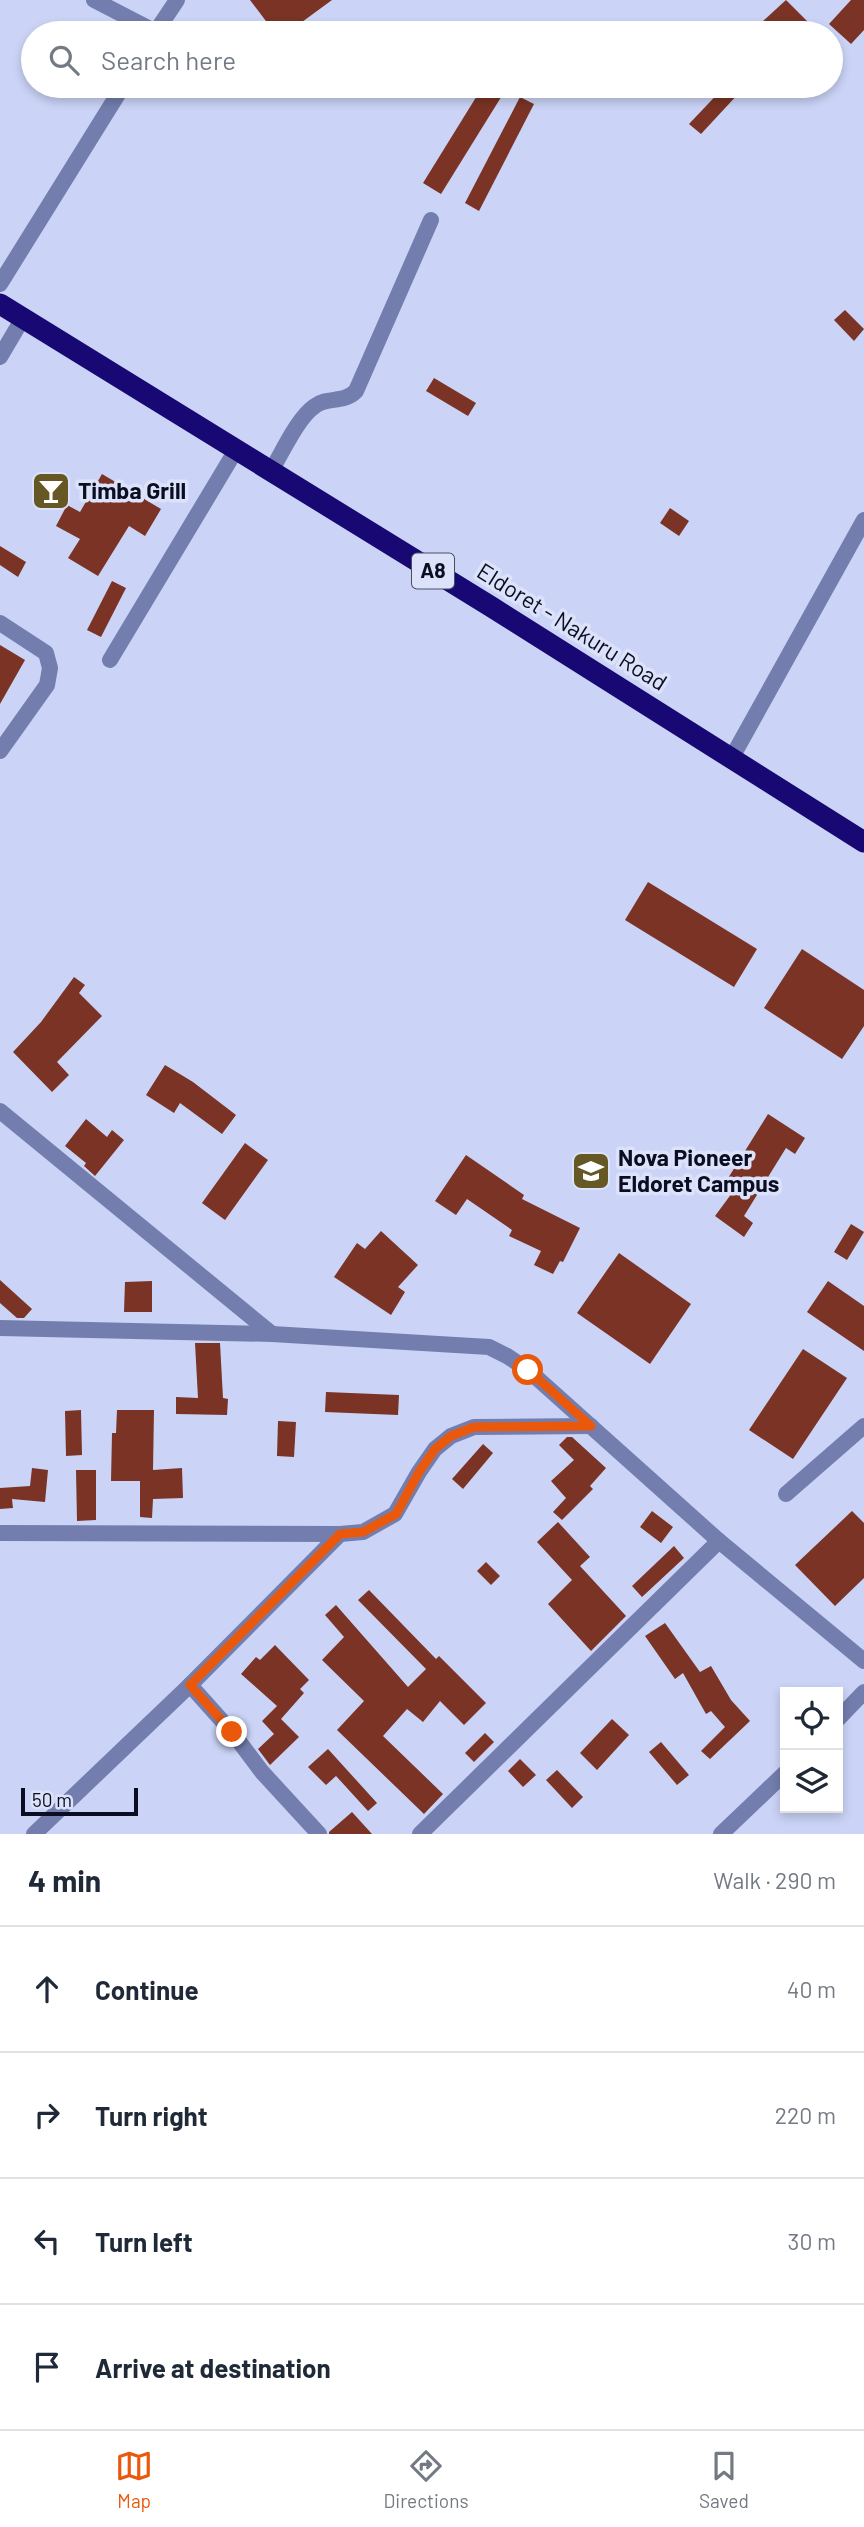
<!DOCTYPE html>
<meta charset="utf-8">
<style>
:root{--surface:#fff;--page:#f2f2f3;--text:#1f2937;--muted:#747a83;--line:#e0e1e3;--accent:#ea580c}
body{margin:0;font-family:Barlow,sans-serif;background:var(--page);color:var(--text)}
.controls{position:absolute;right:21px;bottom:21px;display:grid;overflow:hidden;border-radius:0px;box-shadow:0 4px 10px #0003}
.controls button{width:63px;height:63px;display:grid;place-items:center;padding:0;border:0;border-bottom:2px solid var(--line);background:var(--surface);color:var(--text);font:35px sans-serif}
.scale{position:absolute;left:21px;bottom:18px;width:117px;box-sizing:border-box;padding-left:7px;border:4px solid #0b0e22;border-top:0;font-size:19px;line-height:24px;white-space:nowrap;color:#0b0e22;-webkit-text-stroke:5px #dbe2f9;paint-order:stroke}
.stop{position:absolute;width:21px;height:21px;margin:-16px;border:5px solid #ea580c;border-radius:50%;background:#fff}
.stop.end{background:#ea580c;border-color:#fff;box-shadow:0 2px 7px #0008}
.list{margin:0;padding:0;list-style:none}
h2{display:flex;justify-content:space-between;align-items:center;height:91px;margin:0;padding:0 28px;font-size:30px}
h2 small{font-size:23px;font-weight:400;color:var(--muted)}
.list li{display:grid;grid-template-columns:46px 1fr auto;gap:21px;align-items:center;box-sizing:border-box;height:126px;padding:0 28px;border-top:2px solid var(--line)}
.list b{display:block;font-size:26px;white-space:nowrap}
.list em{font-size:23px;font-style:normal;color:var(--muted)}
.icon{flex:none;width:38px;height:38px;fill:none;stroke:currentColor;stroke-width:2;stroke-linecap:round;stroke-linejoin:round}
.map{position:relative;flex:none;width:864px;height:1834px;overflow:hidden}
.search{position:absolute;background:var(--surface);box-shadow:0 4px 10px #0003;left:21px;right:21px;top:21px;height:77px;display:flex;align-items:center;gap:18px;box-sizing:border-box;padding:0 24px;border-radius:38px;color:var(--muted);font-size:26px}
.sheet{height:595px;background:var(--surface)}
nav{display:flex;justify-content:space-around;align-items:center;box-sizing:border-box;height:98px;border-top:2px solid var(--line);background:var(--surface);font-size:19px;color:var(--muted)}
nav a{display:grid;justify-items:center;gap:4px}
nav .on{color:var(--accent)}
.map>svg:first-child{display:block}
.building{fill:#7a3324}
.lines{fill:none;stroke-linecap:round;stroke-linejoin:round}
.minor{stroke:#737eae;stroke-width:16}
.highway{stroke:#180874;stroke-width:21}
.route{stroke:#ea580c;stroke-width:9}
.labels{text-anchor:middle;stroke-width:7;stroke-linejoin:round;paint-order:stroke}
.shield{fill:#dbe2f9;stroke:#494e62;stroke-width:2}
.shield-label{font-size:21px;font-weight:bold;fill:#0b0e22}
.poi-label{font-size:23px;font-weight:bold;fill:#0b0e22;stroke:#dbe2f9;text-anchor:start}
.street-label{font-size:23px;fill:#0b0e22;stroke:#dbe2f9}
</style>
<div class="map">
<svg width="864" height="1834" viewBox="0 0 864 1834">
<rect width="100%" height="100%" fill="#cbd4f7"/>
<g class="building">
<polygon points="250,0 332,0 287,33 275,33"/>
<polygon points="786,0 819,33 750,33"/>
<polygon points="851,0 864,0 864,30 851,44 829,24"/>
<polygon points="483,86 508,86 441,194 423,183"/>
<polygon points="725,86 733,86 740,92 701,134 689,124"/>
<polygon points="520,97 534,104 479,211 465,203"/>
<polygon points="845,310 864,329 854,341 834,320"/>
<polygon points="434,378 476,403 468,416 426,391"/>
<polygon points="102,474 161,509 145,536 129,526 98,576 68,558 80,539 56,526 67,505 80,512"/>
<polygon points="670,508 689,521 679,536 660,523"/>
<polygon points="0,546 26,562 18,577 0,565"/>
<polygon points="112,581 126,588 101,637 87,630"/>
<polygon points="0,645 25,660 0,704"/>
<polygon points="648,882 757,949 734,987 625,920"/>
<polygon points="802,949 864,990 864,1026 842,1059 764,1008"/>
<polygon points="74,977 85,985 79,993 102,1016 57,1062 69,1075 52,1092 13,1052 41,1022"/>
<polygon points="165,1065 193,1082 236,1115 222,1134 180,1103 174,1113 146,1095"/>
<polygon points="768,1114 805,1138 795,1154 786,1148 744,1216 753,1223 744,1237 715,1216 735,1189 725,1183"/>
<polygon points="86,1119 107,1137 112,1130 124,1140 95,1176 84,1166 86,1163 65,1146"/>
<polygon points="245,1143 268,1160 225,1220 202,1203"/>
<polygon points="466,1155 524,1195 522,1199 580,1228 563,1262 560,1261 553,1274 534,1265 541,1251 509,1236 512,1230 467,1199 456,1215 435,1201"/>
<polygon points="851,1224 864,1232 847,1260 834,1252"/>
<polygon points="381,1231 418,1265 398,1287 405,1292 391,1315 334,1277 357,1243 365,1249"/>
<polygon points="619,1253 691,1304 650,1364 577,1313"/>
<polygon points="0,1280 32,1309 24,1318 17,1318 0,1303"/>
<polygon points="152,1281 152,1312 124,1312 125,1282"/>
<polygon points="828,1281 864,1306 864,1351 807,1312"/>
<polygon points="195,1343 220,1343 223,1398 228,1399 227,1415 176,1414 176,1397 198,1398"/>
<polygon points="803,1349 847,1378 793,1459 749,1430"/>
<polygon points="326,1392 399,1395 398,1415 325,1412"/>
<polygon points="81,1410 82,1455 66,1456 65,1411"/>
<polygon points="117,1410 154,1410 153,1470 182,1468 183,1498 153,1499 152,1518 140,1517 140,1481 111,1481 112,1433 116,1433"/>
<polygon points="278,1421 296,1422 294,1457 277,1456"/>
<polygon points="567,1437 572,1437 606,1468 590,1486 593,1489 562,1520 553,1512 566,1498 551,1481 574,1460 559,1445"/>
<polygon points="483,1444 493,1453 463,1489 452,1479"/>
<polygon points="32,1468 48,1470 45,1502 12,1499 13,1508 0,1509 0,1488 30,1486"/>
<polygon points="76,1470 96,1470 96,1520 77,1521"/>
<polygon points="652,1511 673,1527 661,1543 640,1527"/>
<polygon points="852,1511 864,1523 864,1578 835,1606 795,1565"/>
<polygon points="558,1522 590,1557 580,1566 626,1616 591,1651 548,1604 572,1580 537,1542"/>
<polygon points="674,1546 684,1558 642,1597 632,1586"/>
<polygon points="486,1562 500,1576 491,1585 477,1571"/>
<polygon points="369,1590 436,1659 439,1656 486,1703 464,1725 440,1701 423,1722 407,1709 383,1736 443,1794 424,1814 337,1730 364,1701 322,1660 344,1637 325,1615 336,1605 408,1687 426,1669 358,1600"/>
<polygon points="665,1623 700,1672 711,1666 731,1700 750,1721 710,1759 701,1751 725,1727 711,1711 706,1714 683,1673 675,1679 645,1636"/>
<polygon points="275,1645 309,1680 300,1689 304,1693 281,1719 299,1737 270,1765 258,1749 274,1734 262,1721 277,1706 241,1674 256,1657 260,1660"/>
<polygon points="612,1719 629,1735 597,1770 580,1753"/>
<polygon points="485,1733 494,1742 474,1762 465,1753"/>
<polygon points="661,1742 689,1775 677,1785 649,1752"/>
<polygon points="328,1749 377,1803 368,1811 336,1776 326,1785 308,1767"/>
<polygon points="520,1759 536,1775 523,1787 508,1771"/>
<polygon points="557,1770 583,1797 572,1808 546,1780"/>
<polygon points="352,1812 372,1834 329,1834 329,1832"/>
</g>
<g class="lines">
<g class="minor">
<polyline points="94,0 156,32"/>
<polyline points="155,33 177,0"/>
<polyline points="0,284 123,86"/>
<polyline points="0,357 23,318"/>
<path d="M271,471C282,453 298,417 315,406C328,396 343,404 356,391L431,220"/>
<polyline points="0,623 46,653 50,668 47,685 0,751"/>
<polyline points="110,660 236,450"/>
<polyline points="731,759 864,520"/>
<polyline points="0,1111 272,1334"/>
<polyline points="0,1328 272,1334 489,1347 507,1356 528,1370 719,1541 864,1661"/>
<polyline points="786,1494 864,1426"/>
<polyline points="0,1533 340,1534 363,1532 395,1514 419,1472 435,1449 451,1436 474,1427 591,1426"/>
<polyline points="838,1719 864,1692"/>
<polyline points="34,1834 190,1685"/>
<polyline points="319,1834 262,1772 232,1732 190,1685 340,1534"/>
<polyline points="420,1834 719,1541"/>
<polyline points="721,1834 785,1773"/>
</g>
<polyline class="highway" points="0,304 490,606 864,842"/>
</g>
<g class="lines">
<polyline class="route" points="232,1732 190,1685 340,1534 363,1532 396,1514 419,1472 435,1449 451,1436 474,1427 591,1426 528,1370"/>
</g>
<defs>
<symbol id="bar-square" viewBox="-11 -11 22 22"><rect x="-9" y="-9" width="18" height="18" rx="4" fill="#665825" stroke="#dbe2f9"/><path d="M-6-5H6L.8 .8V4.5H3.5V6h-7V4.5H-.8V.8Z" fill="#fff"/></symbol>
<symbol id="school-square" viewBox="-11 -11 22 22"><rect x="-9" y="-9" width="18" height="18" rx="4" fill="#665825" stroke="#dbe2f9"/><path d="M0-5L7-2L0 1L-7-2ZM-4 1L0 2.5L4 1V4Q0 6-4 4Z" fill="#fff"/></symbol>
</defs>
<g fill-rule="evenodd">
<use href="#bar-square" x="29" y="469" width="44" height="44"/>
<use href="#school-square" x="569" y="1149" width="44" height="44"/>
</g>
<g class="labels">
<rect class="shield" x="412" y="553.5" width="42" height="35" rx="5"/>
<g class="shield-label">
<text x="433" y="578">A8</text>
</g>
<g class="poi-label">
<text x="78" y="499">Timba Grill</text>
<text x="618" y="1166">Nova Pioneer<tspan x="618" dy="26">Eldoret Campus</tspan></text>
</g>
<g class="street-label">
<text transform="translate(572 627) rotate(32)" y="8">Eldoret - Nakuru Road</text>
</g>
</g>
</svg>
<div class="controls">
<button><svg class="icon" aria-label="locate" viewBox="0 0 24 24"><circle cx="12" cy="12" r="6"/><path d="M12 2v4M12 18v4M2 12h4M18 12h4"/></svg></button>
<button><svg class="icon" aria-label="layers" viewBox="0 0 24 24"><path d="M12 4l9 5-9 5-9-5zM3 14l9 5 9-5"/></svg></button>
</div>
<div class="scale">50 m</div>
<div class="stop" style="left:528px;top:1370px"></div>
<div class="stop end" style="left:232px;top:1732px"></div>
<div class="search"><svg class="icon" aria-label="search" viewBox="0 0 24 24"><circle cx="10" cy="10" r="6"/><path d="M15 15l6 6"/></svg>Search here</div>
</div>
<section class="sheet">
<h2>4 min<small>Walk · 290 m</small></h2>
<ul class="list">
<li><svg class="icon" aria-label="ahead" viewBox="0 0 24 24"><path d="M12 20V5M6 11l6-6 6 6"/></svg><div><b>Continue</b></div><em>40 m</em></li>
<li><svg class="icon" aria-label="right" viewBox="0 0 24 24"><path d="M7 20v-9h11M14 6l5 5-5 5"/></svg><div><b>Turn right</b></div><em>220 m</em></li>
<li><svg class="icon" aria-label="left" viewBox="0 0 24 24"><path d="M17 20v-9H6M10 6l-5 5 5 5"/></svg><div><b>Turn left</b></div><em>30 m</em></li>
<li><svg class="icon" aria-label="arrive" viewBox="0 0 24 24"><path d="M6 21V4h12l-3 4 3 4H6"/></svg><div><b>Arrive at destination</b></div></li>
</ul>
</section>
<nav>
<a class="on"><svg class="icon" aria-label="map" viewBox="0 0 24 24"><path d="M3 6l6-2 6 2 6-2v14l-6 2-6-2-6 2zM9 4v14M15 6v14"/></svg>Map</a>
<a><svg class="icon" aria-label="directions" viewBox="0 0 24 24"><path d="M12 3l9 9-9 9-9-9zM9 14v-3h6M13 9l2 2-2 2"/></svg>Directions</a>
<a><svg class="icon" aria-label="saved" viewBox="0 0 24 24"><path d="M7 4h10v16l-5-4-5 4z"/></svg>Saved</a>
</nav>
